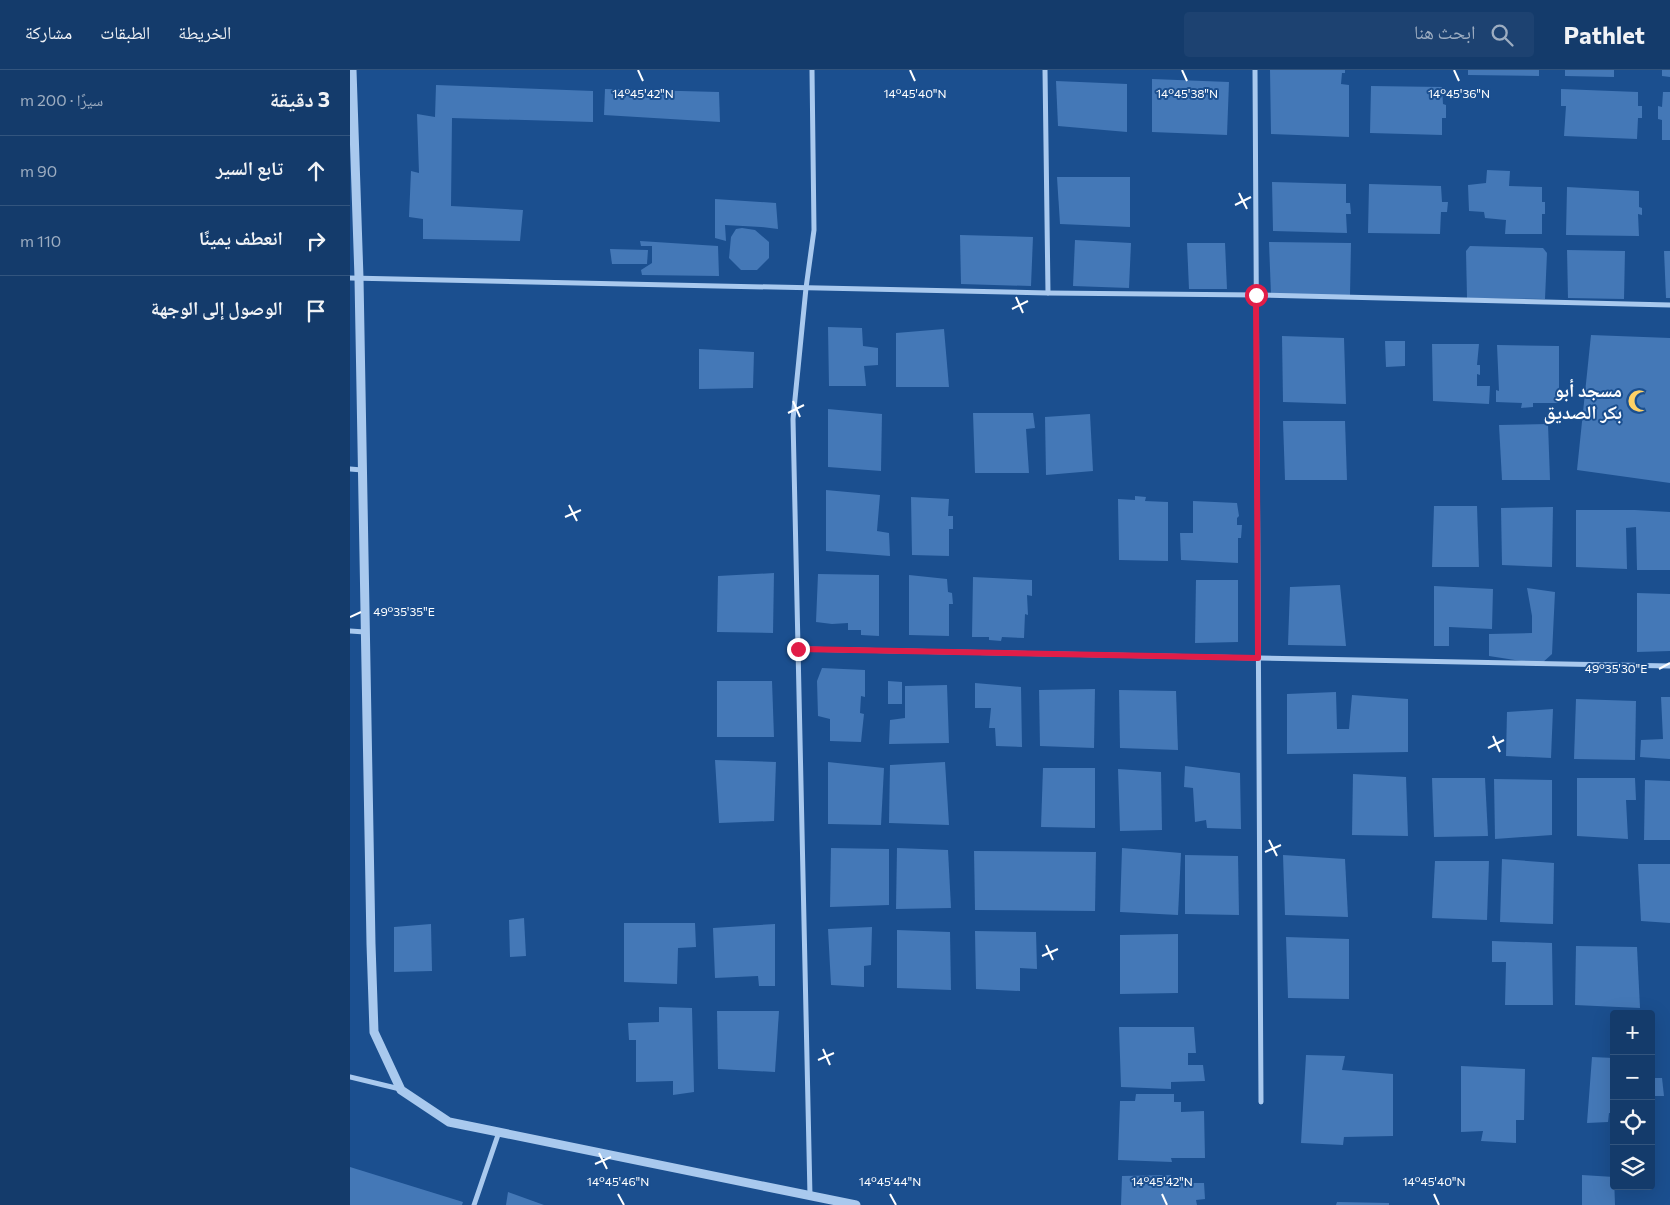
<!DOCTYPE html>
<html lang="ar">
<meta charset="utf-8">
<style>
:root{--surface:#143b6b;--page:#1d4271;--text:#f1f3f6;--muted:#9dadc1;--line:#33557e}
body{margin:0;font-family:Commissioner,"Noto Naskh Arabic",sans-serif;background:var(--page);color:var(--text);direction:rtl}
.controls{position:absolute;right:15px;bottom:15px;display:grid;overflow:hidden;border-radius:5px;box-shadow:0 5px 20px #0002}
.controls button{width:45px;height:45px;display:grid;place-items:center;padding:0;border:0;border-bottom:1px solid var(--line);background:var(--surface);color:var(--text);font:25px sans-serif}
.stop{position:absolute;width:15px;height:15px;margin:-11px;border:4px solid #e11d48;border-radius:50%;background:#fff}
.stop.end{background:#e11d48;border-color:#fff;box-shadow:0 1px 5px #0008}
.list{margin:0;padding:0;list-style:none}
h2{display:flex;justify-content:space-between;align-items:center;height:65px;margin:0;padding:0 20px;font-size:21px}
h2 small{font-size:16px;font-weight:400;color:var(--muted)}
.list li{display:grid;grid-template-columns:32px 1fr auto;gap:15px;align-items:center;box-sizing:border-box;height:70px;padding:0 20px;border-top:1px solid var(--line)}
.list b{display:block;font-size:19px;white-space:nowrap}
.list em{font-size:16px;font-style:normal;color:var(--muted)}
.icon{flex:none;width:28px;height:28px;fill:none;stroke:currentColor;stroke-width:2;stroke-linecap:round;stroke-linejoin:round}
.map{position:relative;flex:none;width:1320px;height:1135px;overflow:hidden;direction:ltr}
header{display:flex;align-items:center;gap:30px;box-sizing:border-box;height:70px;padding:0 25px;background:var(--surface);border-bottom:1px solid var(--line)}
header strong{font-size:24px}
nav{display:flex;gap:28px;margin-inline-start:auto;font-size:18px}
.search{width:350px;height:45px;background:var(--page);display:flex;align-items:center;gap:12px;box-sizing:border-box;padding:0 18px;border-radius:5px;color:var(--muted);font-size:19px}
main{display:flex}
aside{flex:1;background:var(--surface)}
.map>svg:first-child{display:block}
.building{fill:#4478b7}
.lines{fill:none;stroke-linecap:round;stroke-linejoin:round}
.minor{stroke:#a9c9ee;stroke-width:5}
.tertiary{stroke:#a9c9ee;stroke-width:9}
.route{stroke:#e11d48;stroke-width:6}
.ticks{fill:none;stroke:#fff;stroke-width:2}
.labels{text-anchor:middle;stroke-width:4;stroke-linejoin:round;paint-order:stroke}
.poi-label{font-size:19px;font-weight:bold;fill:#fff;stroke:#1b4f8f;text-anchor:end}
.ticks-label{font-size:12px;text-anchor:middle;fill:#fff;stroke:#1b4f8f;stroke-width:4;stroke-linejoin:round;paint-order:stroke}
</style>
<header>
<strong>Pathlet</strong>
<div class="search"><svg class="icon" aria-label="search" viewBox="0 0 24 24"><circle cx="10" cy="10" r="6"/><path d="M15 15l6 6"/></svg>ابحث هنا</div>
<nav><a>الخريطة</a><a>الطبقات</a><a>مشاركة</a></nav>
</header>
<main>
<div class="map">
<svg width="1320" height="1135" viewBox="0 0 1320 1135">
<rect width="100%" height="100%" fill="#1b4f8f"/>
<g class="building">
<polygon points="920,0 995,0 995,3 992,3 991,14 999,15 999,67 921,64"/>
<polygon points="1118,0 1189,0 1189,6 1118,5"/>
<polygon points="1215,0 1264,0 1264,7 1215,6"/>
<polygon points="1312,0 1320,0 1320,7 1312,6"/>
<polygon points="802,9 879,12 877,65 802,62"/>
<polygon points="706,11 777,14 777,62 708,56"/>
<polygon points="86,15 243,21 243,52 102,48 101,136 173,140 170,171 73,169 73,149 59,147 61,101 69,103 67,44 85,47"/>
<polygon points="1021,16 1092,17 1093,34 1096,35 1096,48 1092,48 1092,65 1020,63"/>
<polygon points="255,19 369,22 370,52 254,45"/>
<polygon points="1211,19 1288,22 1288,36 1292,36 1292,48 1288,48 1287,69 1214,66 1216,36 1211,36"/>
<polygon points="1313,22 1320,22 1320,70 1312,70 1312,50 1308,49 1308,36 1312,37"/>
<polygon points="1137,100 1160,101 1159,116 1192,117 1192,132 1195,132 1195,144 1192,144 1192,164 1155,164 1156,150 1135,148 1134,142 1119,141 1118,115 1136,113"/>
<polygon points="707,107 780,107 780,157 710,154"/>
<polygon points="922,112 996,114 996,133 1000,133 1001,144 996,144 997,163 923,161"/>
<polygon points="1019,114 1091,116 1092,132 1098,132 1097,142 1091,142 1090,164 1018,163"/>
<polygon points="1217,117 1289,121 1289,137 1292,138 1292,145 1288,144 1289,166 1216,165"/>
<polygon points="365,129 426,133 428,159 411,157 375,155 376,171 365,168"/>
<polygon points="392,158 405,160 419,172 419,188 407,200 391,200 379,188 381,167 386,159"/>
<polygon points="610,165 683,167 681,216 611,214"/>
<polygon points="725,170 781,173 779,218 723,216"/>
<polygon points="290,171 368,176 369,206 292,205 291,200 302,193 302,176 291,176"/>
<polygon points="919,172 1001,173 1000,225 921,225"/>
<polygon points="837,173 875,173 877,219 839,219"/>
<polygon points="1120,176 1193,178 1197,183 1195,229 1117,228 1116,181"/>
<polygon points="260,179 298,180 297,194 262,194"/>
<polygon points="1217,180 1275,181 1274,229 1218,228"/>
<polygon points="1314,181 1320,181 1320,228 1316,228"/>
<polygon points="478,257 512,258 513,276 528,278 528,295 514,296 516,316 479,316"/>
<polygon points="594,259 599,317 546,317 546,263"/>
<polygon points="1241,265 1320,268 1320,413 1227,400"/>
<polygon points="932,266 994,268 996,334 933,332"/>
<polygon points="1035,271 1055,271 1055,296 1036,297"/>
<polygon points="1082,274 1129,274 1127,295 1130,295 1130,305 1127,304 1127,316 1140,316 1139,334 1083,331"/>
<polygon points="1147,275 1209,276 1209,333 1183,333 1183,337 1171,338 1172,333 1146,332 1146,320 1149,321"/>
<polygon points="349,279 404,282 403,318 349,319"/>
<polygon points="478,339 532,344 531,401 478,397"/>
<polygon points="623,343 683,343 685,358 676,359 679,403 625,403"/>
<polygon points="740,344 743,401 696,405 695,347"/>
<polygon points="933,351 995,351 997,410 935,410"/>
<polygon points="1198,354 1200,410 1152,410 1149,355"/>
<polygon points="476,420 530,425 527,461 539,463 540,486 476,481"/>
<polygon points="785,426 796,427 795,431 818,432 818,491 769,490 768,429 785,430"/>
<polygon points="561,427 599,429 598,446 603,446 603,459 599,459 599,486 562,485"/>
<polygon points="843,431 887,433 889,446 887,448 887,455 892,455 891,468 888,468 888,493 831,490 830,463 843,463"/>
<polygon points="1084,436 1127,436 1129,497 1082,497"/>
<polygon points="1203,437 1202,497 1152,495 1151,438"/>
<polygon points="1226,440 1285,440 1320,442 1320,500 1287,500 1286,457 1276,458 1277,499 1226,497"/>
<polygon points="424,503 423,563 367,562 368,506"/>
<polygon points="468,504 529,505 529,566 511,565 511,560 498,560 498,553 482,554 466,552"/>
<polygon points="559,505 597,509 598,522 602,523 603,534 599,534 599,566 559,565"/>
<polygon points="623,507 682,510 682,526 677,525 678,545 675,544 674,568 652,567 651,571 639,570 639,567 622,567"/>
<polygon points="846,510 888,510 888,572 845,573"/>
<polygon points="990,515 996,576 938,575 940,517"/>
<polygon points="1084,516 1143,519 1142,559 1099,557 1099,576 1084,576"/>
<polygon points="1177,518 1205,522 1202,584 1191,594 1139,586 1139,564 1182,563 1182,546"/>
<polygon points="1287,523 1320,524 1320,581 1287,582"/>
<polygon points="472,598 515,600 515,627 511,626 510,643 514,644 511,672 480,671 480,649 468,646 467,611"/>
<polygon points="367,611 422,611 424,667 367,667"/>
<polygon points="538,611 552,612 552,634 538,634"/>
<polygon points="625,613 671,617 672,677 646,676 645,658 639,658 641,638 625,638"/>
<polygon points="597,615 599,673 539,674 540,650 555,648 555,616"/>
<polygon points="745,619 744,678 690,676 689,620"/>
<polygon points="769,620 826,621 828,680 770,678"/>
<polygon points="986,622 987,659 999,659 1002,625 1058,629 1058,682 937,684 937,624"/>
<polygon points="1311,627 1320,627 1320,689 1290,687 1291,670 1313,669"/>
<polygon points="1226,629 1286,631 1285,690 1224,689"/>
<polygon points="1203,639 1201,688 1156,686 1157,642"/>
<polygon points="365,690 426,692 424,751 369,753"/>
<polygon points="478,692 534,698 531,755 478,754"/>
<polygon points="595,692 599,755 539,753 540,695"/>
<polygon points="835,696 890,703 891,759 857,758 856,750 845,752 843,718 834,717"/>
<polygon points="693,698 745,698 745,758 691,757"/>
<polygon points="768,699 811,702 812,760 770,761"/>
<polygon points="1003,704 1056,707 1058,766 1002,765"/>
<polygon points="1082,708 1135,708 1138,766 1084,767"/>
<polygon points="1227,708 1285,708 1286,730 1276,730 1278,769 1227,766"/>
<polygon points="1144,709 1202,710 1202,765 1145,769"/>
<polygon points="1295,710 1320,711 1320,770 1294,770"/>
<polygon points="481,778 539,779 539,835 480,837"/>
<polygon points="547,778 598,780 601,838 546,839"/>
<polygon points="772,778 831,783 828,845 770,842"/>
<polygon points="624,781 746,782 745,841 625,840"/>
<polygon points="835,785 888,786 889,845 835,844"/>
<polygon points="933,785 995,789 998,847 935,845"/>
<polygon points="1152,789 1204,793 1203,854 1150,852"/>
<polygon points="1085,791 1139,791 1137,850 1082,848"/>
<polygon points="1288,794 1320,794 1320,853 1291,851"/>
<polygon points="174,848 176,886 160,887 159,850"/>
<polygon points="274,853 345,853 346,877 328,878 327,914 274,912"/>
<polygon points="81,854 82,901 44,902 44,857"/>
<polygon points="425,854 425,916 409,916 408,906 365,908 363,858"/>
<polygon points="522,857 521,895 514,896 514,917 481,915 478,859"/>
<polygon points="547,860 600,862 601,920 547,918"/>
<polygon points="625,861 686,862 687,899 670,898 670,921 626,919"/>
<polygon points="828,864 828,923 770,924 770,865"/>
<polygon points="936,867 999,869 999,929 938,928"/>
<polygon points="1142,871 1202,873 1203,935 1155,935 1156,892 1142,892"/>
<polygon points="1226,876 1287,877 1290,938 1225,935"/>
<polygon points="309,937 342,938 344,1022 323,1025 323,1011 286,1012 286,970 279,970 278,953 309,952"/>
<polygon points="367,941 429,941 425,1002 368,999"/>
<polygon points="769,957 844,957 846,983 838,983 838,995 853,995 855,1011 821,1012 821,1019 771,1017"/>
<polygon points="956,985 995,986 992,1000 1043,1004 1043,1066 994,1067 993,1075 951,1073"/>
<polygon points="1242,987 1264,988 1264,1043 1259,1043 1258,1052 1237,1053"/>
<polygon points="1111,996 1175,999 1174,1050 1166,1050 1166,1073 1131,1071 1133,1061 1111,1062"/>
<polygon points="1301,1008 1312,1008 1314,1026 1301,1026"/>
<polygon points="786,1024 824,1024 824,1032 831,1032 831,1042 854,1041 855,1088 821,1088 822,1092 768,1090 770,1031 785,1031"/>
<polygon points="0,1097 113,1132 112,1135 0,1135"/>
<polygon points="821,1105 820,1113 854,1113 855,1129 846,1130 847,1135 771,1135 772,1106"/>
<polygon points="1232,1105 1264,1107 1265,1135 1232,1135"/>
<polygon points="158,1122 194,1135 156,1135"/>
<polygon points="987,1132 1039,1133 1039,1135 986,1135"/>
</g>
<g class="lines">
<g class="minor">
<polyline points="695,0 698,223"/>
<polyline points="905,0 911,1032"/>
<polyline points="0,208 698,223 907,225 1320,235"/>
<polyline points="0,399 12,400"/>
<polyline points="0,561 15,562"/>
<polyline points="448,579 1320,596"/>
<polyline points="0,1007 50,1019"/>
<polyline points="460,1126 443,349 456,218 464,160 462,0"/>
<polyline points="124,1135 149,1062"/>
</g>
<polyline class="tertiary" points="2,0 9,208 21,874 24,962 51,1020 99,1052 506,1135"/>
</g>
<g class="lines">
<polyline class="route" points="448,579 908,588 906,225"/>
</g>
<path class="ticks" d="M288,0L293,11M560,0L565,11M832,0L837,11M1104,0L1109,11M889,123L897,139M885,135L901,127M666,227L673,243M662,239L678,231M443,331L450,347M438,343L454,335M219,435L227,451M215,447L231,440M0,547L11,542M1309,599L1320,593M1143,666L1150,682M1138,678L1154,670M919,770L927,786M915,782L931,775M696,875L703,890M692,886L708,879M473,979L480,995M468,990L484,983M249,1083L257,1099M245,1094L261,1087M268,1124L274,1135M540,1124L546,1135M812,1124L817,1135M1084,1124L1089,1135"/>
<defs>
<symbol id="mosque-bare" viewBox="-9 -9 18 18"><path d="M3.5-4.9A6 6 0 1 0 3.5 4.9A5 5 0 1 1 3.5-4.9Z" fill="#ffd166" stroke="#1b4f8f" stroke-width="2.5" paint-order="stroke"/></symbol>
</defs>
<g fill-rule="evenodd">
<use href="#mosque-bare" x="1273" y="315" width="32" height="32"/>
</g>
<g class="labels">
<g class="poi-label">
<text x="1272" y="327">مسجد أبو<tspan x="1272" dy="22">بكر الصديق</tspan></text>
</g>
</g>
<g class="ticks-label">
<text x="565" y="28">14°45'40"N</text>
<text x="837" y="28">14°45'38"N</text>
<text x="1109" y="28">14°45'36"N</text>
<text x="293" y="28">14°45'42"N</text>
<text x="54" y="546">49°35'35"E</text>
<text x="1266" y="603">49°35'30"E</text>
<text x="268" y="1116">14°45'46"N</text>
<text x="540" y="1116">14°45'44"N</text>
<text x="812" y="1116">14°45'42"N</text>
<text x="1084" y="1116">14°45'40"N</text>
</g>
</svg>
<div class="controls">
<button>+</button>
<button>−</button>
<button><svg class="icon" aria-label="locate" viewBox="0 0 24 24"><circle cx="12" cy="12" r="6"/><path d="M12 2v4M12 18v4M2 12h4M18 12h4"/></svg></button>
<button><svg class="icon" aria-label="layers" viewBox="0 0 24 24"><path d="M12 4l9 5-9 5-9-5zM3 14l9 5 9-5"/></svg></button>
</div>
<div class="stop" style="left:906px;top:225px"></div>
<div class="stop end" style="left:448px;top:579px"></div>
</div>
<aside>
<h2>3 دقيقة<small>سيرًا · 200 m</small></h2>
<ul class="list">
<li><svg class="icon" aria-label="ahead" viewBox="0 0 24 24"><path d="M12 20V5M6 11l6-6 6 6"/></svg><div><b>تابع السير</b></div><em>90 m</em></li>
<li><svg class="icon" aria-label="right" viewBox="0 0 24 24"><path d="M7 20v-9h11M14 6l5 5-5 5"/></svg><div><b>انعطف يمينًا</b></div><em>110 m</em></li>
<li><svg class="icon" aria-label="arrive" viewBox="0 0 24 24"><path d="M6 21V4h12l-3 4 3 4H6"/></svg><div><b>الوصول إلى الوجهة</b></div></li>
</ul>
</aside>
</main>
